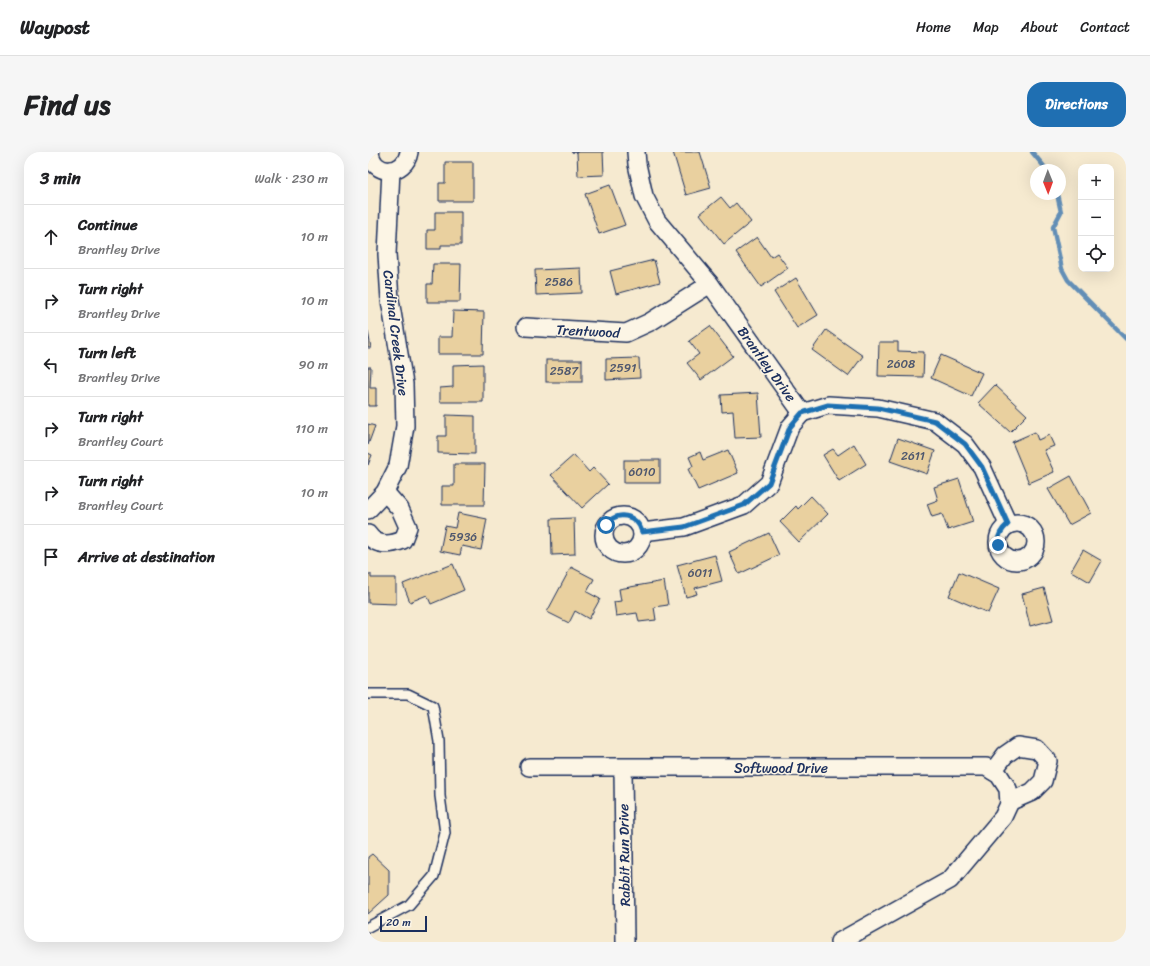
<!DOCTYPE html>
<meta charset="utf-8">
<style>
:root{--surface:#fff;--page:#f6f6f6;--text:#202124;--muted:#757577;--line:#e0e0e0;--accent:#1f6fb2}
body{margin:0;font-family:Sriracha,sans-serif;background:var(--page);color:var(--text)}
.controls{position:absolute;right:12px;top:12px;display:grid;overflow:hidden;border-radius:8px;box-shadow:0 4px 16px #0002}
.controls button{width:36px;height:36px;display:grid;place-items:center;padding:0;border:0;border-bottom:1px solid var(--line);background:var(--surface);color:var(--text);font:20px sans-serif}
.compass{position:absolute;left:662px;top:12px;width:36px;height:36px;border-radius:50%;background:var(--surface);box-shadow:0 4px 16px #0002;rotate:179deg}
.scale{position:absolute;left:12px;bottom:10px;width:47px;box-sizing:border-box;padding-left:4px;border:2px solid #1b2f5e;border-top:0;font-size:11px;line-height:14px;white-space:nowrap;color:#1b2f5e;-webkit-text-stroke:3px #fcf5e5;paint-order:stroke}
.stop{position:absolute;width:12px;height:12px;margin:-9px;border:3px solid #1f6fb2;border-radius:50%;background:#fff}
.stop.end{background:#1f6fb2;border-color:#fff;box-shadow:0 1px 4px #0008}
.list{margin:0;padding:0;list-style:none}
h2{display:flex;justify-content:space-between;align-items:center;height:52px;margin:0;padding:0 16px;font-size:17px}
h2 small{font-size:13px;font-weight:400;color:var(--muted)}
.list li{display:grid;grid-template-columns:26px 1fr auto;gap:12px;align-items:center;box-sizing:border-box;height:64px;padding:0 16px;border-top:1px solid var(--line)}
.list b{display:block;font-size:15px;white-space:nowrap}
.list p{margin:0;font-size:13px;white-space:nowrap;color:var(--muted)}
.list em{font-size:13px;font-style:normal;color:var(--muted)}
.icon{flex:none;width:22px;height:22px;fill:none;stroke:currentColor;stroke-width:2;stroke-linecap:round;stroke-linejoin:round}
.map{position:relative;flex:none;width:758px;height:790px;overflow:hidden;border-radius:16px}
header{display:flex;align-items:center;gap:24px;box-sizing:border-box;height:56px;padding:0 20px;background:var(--surface);border-bottom:1px solid var(--line)}
header strong{font-size:19px}
nav{display:flex;gap:22px;margin-inline-start:auto;font-size:14px}
.intro{display:flex;align-items:center;justify-content:space-between;box-sizing:border-box;height:96px;padding:0 24px}
h1{margin:0;font-size:28px}
.button{padding:10px 18px;border-radius:16px;background:var(--accent);color:#fff;font-size:14px;font-weight:700}
main{display:flex;gap:24px;padding:0 24px}
aside{flex:1;background:var(--surface);border-radius:16px;box-shadow:0 4px 16px #0002}
.map>svg:first-child{display:block}
.lines{fill:none;stroke-linecap:round;stroke-linejoin:round}
.stream{stroke:#628eb6;stroke-width:4.5}
.building{fill:#e9d09f;stroke:#1b2f5e}
.service-casing{stroke:#1b2f5e;stroke-width:12}
.minor-casing{stroke:#1b2f5e;stroke-width:20}
.service{stroke:#fcf5e5;stroke-width:9}
.minor{stroke:#fcf5e5;stroke-width:17}
.route{stroke:#1f6fb2;stroke-width:5}
.labels{text-anchor:middle;stroke-width:3;stroke-linejoin:round;paint-order:stroke}
.number-label{font-size:12px;fill:#4e576e}
.street-label{font-size:14px;fill:#1b2f5e;stroke:#fcf5e5}
</style>
<header>
<strong>Waypost</strong>
<nav><a>Home</a><a>Map</a><a>About</a><a>Contact</a></nav>
</header>
<div class="intro"><h1>Find us</h1><a class="button">Directions</a></div>
<main>
<aside>
<h2>3 min<small>Walk · 230 m</small></h2>
<ul class="list">
<li><svg class="icon" aria-label="ahead" viewBox="0 0 24 24"><path d="M12 20V5M6 11l6-6 6 6"/></svg><div><b>Continue</b><p>Brantley Drive</p></div><em>10 m</em></li>
<li><svg class="icon" aria-label="right" viewBox="0 0 24 24"><path d="M7 20v-9h11M14 6l5 5-5 5"/></svg><div><b>Turn right</b><p>Brantley Drive</p></div><em>10 m</em></li>
<li><svg class="icon" aria-label="left" viewBox="0 0 24 24"><path d="M17 20v-9H6M10 6l-5 5 5 5"/></svg><div><b>Turn left</b><p>Brantley Drive</p></div><em>90 m</em></li>
<li><svg class="icon" aria-label="right" viewBox="0 0 24 24"><path d="M7 20v-9h11M14 6l5 5-5 5"/></svg><div><b>Turn right</b><p>Brantley Court</p></div><em>110 m</em></li>
<li><svg class="icon" aria-label="right" viewBox="0 0 24 24"><path d="M7 20v-9h11M14 6l5 5-5 5"/></svg><div><b>Turn right</b><p>Brantley Court</p></div><em>10 m</em></li>
<li><svg class="icon" aria-label="arrive" viewBox="0 0 24 24"><path d="M6 21V4h12l-3 4 3 4H6"/></svg><div><b>Arrive at destination</b></div></li>
</ul>
</aside>
<div class="map">
<svg width="758" height="790" viewBox="0 0 758 790">
<rect width="100%" height="100%" fill="#f6ead0"/>
<filter id="ink" filterUnits="userSpaceOnUse"><feTurbulence type="fractalNoise" baseFrequency=".025" numOctaves="2"/><feDisplacementMap in="SourceGraphic" scale="8" xChannelSelector="R" yChannelSelector="G"/><feConvolveMatrix kernelMatrix="1 2 1 2 8 2 1 2 1" color-interpolation-filters="sRGB"/></filter>
<g filter="url(#ink)">
<g class="lines">
<g class="stream">
<polyline points="664,0 679,18"/>
<polyline points="689,42 693,60 685,75 694,117 700,128 758,187"/>
</g>
</g>
<g class="building">
<polygon points="203,0 235,0 236,23 210,24 209,0"/>
<polygon points="305,0 332,0 343,36 318,43"/>
<polygon points="77,10 105,10 105,49 71,49 71,31 77,31"/>
<polygon points="242,33 257,73 231,82 217,42"/>
<polygon points="353,45 362,56 368,51 383,70 356,92 332,62"/>
<polygon points="67,60 93,60 93,93 73,93 73,97 59,97 59,78 67,78"/>
<polygon points="389,85 403,105 409,101 420,116 393,135 368,100"/>
<polygon points="286,108 292,130 248,142 242,119"/>
<polygon points="65,112 93,112 92,150 59,150 59,132 64,132"/>
<polygon points="213,116 214,141 168,143 167,118"/>
<polygon points="428,126 450,163 429,176 406,140"/>
<polygon points="85,159 116,160 115,202 70,202 70,185 84,185"/>
<polygon points="342,174 365,204 333,228 319,211 331,202 321,189"/>
<polygon points="458,178 495,204 480,224 444,198"/>
<polygon points="0,179 3,196 0,196"/>
<polygon points="511,190 530,190 530,199 556,200 555,225 510,224"/>
<polygon points="573,203 614,221 603,244 563,226"/>
<polygon points="271,206 272,226 238,228 238,207"/>
<rect x="178" y="208" width="36" height="22"/>
<polygon points="115,212 115,250 72,250 72,236 85,235 85,213"/>
<polygon points="0,215 3,215 2,236 8,236 8,254 0,254"/>
<polygon points="627,233 659,263 642,280 610,251"/>
<polygon points="390,241 393,285 367,286 365,259 354,260 353,243"/>
<polygon points="78,263 107,264 107,302 70,301 70,284 78,284"/>
<polygon points="0,272 7,274 0,293"/>
<polygon points="667,280 670,288 681,283 686,294 676,298 686,320 661,331 644,290"/>
<polygon points="530,286 567,299 559,322 522,309"/>
<polygon points="486,292 498,312 471,329 455,303 465,297 470,303"/>
<polygon points="360,298 370,321 330,338 320,317 325,314 321,305 332,300 335,308"/>
<polygon points="0,301 4,303 0,313"/>
<polygon points="206,303 221,320 225,316 240,332 214,356 183,323"/>
<rect x="256" y="308" width="36" height="23"/>
<polygon points="86,312 117,312 116,353 74,353 74,334 86,334"/>
<polygon points="703,324 723,361 701,373 680,337"/>
<polygon points="591,327 605,370 580,378 574,362 564,365 559,352 570,348 566,335"/>
<polygon points="443,344 460,362 431,390 412,370 428,354 430,357"/>
<polygon points="90,361 119,367 113,398 94,394 92,403 72,399 77,374 87,376"/>
<polygon points="206,366 207,402 184,403 183,367"/>
<polygon points="401,381 411,403 371,422 361,400"/>
<polygon points="715,398 734,409 722,430 703,419"/>
<polygon points="347,403 354,429 327,436 329,442 318,445 309,413"/>
<polygon points="85,412 96,438 63,452 59,443 42,450 35,432"/>
<polygon points="203,415 226,427 219,440 232,447 221,467 207,459 201,471 179,460"/>
<polygon points="591,420 631,437 620,461 581,444"/>
<polygon points="0,422 3,422 3,426 28,426 28,452 0,451"/>
<polygon points="296,429 300,453 286,455 288,468 271,470 269,461 248,464 246,450 253,449 251,437"/>
<polygon points="676,436 685,468 662,474 654,442"/>
<polygon points="4,702 21,718 21,743 0,762 0,705"/>
</g>
<g class="lines">
<defs>
<polyline id="service" points="0,542 40,542 65,554 71,589 72,644 77,681 66,724 41,753 0,775"/>
<g id="minor">
<path d="M2,0C5,25 37,24 41,0"/>
<polyline points="268,0 269,12 276,44 289,69 342,132 434,261"/>
<polyline points="158,175 258,181 282,170 342,132"/>
<polyline points="434,261 460,253 510,256 567,269 597,292 614,315 640,372"/>
<polyline points="0,358 17,340 30,314 37,274 36,232 22,148 19,102 23,18"/>
<circle cx="255" cy="383" r="19"/>
<circle cx="649" cy="390" r="19"/>
<polyline points="274,380 316,375 376,353 401,331 422,275 434,261"/>
<path d="M0,382C8,395 23,393 35,388L40,375L32,357L17,340"/>
<polyline points="161,615 618,615 631,623 640,637 641,652 635,665 582,728 471,790"/>
<polyline points="255,616 257,790"/>
<polyline points="625,619 637,603 650,594 669,597 680,609 675,629 664,640 641,650"/>
</g>
</defs>
<use href="#service" class="service-casing"/>
<use href="#minor" class="minor-casing"/>
<use href="#service" class="service"/>
<use href="#minor" class="minor"/>
</g>
</g>
<g class="lines" filter="url(#ink)">
<path class="route" d="M238,373C248,358 269,362 274,380L316,375L376,353L401,331L422,275L434,261L460,253L510,256L567,269L597,292L614,315L640,372C633,378 629,384 630,393"/>
</g>
<g class="labels">
<g class="number-label">
<text x="191" y="134">2586</text>
<text x="533" y="216">2608</text>
<text x="255" y="220">2591</text>
<text x="196" y="223">2587</text>
<text x="545" y="308">2611</text>
<text x="274" y="324">6010</text>
<text x="95" y="389">5936</text>
<text x="332" y="425">6011</text>
</g>
<g class="street-label">
<text transform="translate(220 179) rotate(3)" y="5">Trentwood</text>
<text transform="translate(28 181) rotate(83)" y="5">Cardinal Creek Drive</text>
<text transform="translate(399 212) rotate(54)" y="5">Brantley Drive</text>
<text x="413" y="621">Softwood Drive</text>
<text transform="translate(256 703) rotate(-91)" y="5">Rabbit Run Drive</text>
</g>
</g>
</svg>
<div class="controls">
<button>+</button>
<button>−</button>
<button><svg class="icon" aria-label="locate" viewBox="0 0 24 24"><circle cx="12" cy="12" r="6"/><path d="M12 2v4M12 18v4M2 12h4M18 12h4"/></svg></button>
</div>
<svg class="compass" viewBox="-18 -18 36 36"><path d="M0-13l5 13h-10z" fill="#e53935"/><path d="M0 13l5-13h-10z" fill="#757577"/></svg>
<div class="scale">20 m</div>
<div class="stop" style="left:238px;top:373px"></div>
<div class="stop end" style="left:630px;top:393px"></div>
</div>
</main>
